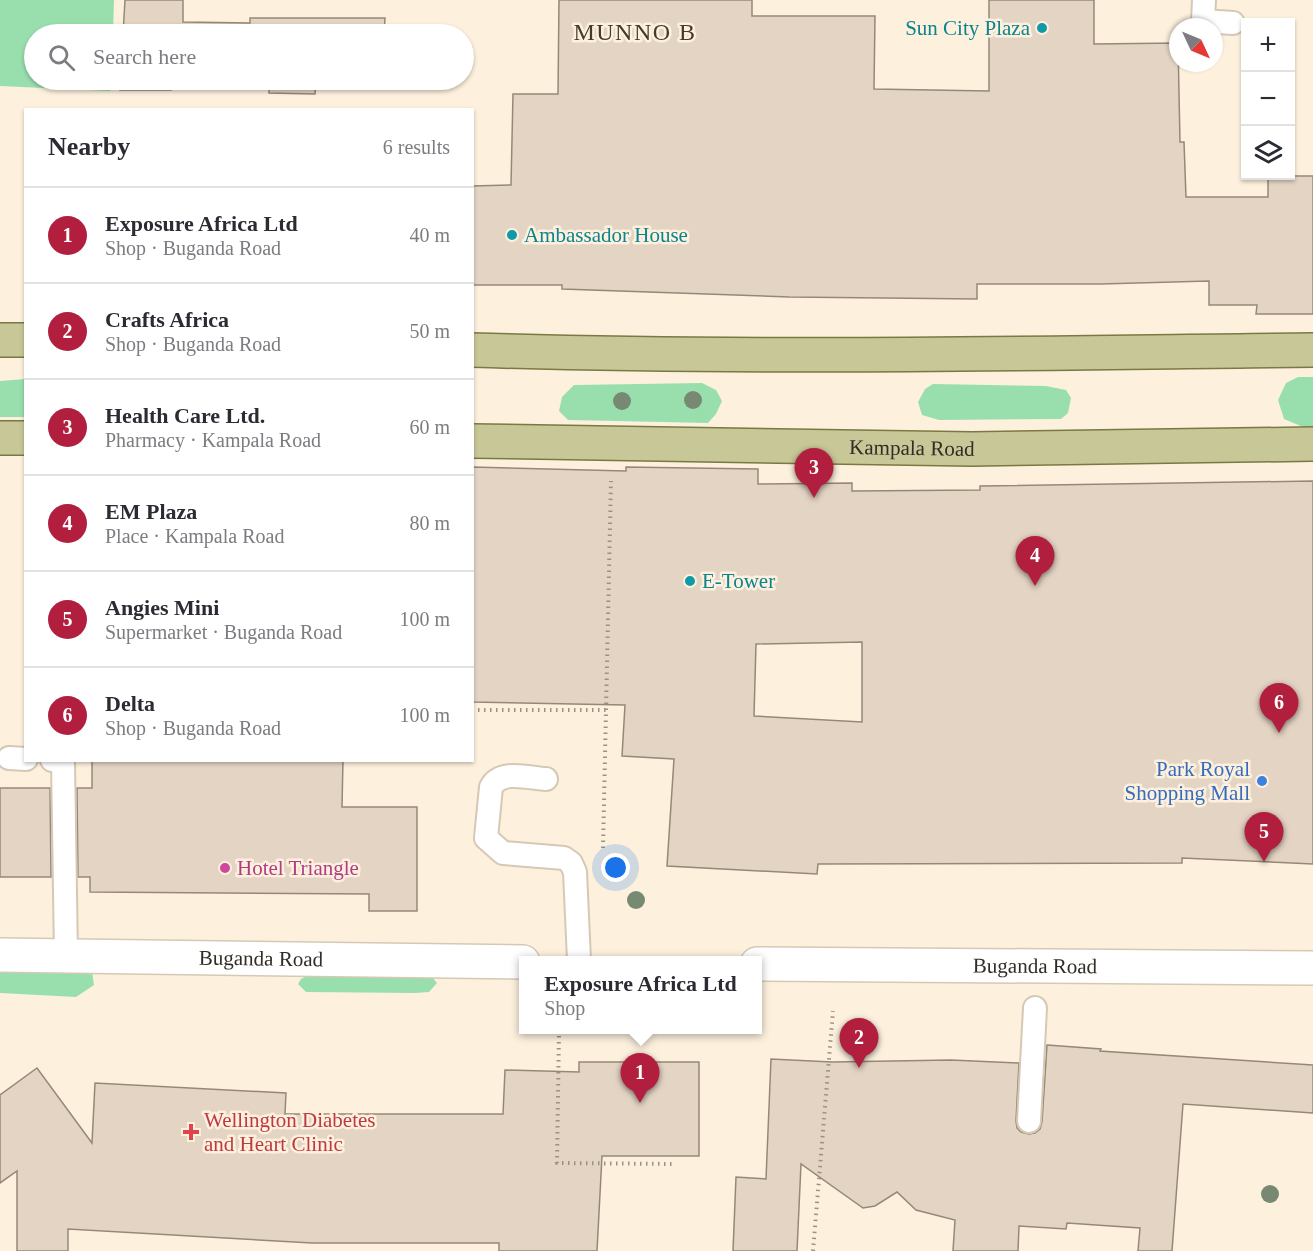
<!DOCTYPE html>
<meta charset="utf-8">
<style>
:root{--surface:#fff;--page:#f7f7f7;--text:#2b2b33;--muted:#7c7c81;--line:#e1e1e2;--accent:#b21f3e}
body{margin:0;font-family:"Times New Roman",serif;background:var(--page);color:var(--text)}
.controls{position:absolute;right:18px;top:18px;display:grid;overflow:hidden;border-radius:0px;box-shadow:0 2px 4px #0004}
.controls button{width:54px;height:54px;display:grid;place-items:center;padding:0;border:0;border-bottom:2px solid var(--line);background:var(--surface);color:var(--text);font:30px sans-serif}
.compass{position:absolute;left:1169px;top:18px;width:54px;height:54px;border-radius:50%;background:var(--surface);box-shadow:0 2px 4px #0004;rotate:134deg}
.you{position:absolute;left:616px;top:868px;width:21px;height:21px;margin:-15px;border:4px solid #fff;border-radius:50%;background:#1a73e8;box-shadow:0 0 0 9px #1a73e833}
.badge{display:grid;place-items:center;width:39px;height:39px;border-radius:50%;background:var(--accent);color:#fff;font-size:20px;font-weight:700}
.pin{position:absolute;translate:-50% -50px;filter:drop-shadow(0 2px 3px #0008)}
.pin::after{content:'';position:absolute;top:32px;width:21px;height:18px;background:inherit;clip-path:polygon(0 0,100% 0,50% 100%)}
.popup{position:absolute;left:519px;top:956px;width:243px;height:78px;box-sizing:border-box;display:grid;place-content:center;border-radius:0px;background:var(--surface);filter:drop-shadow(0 2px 4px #0005);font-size:20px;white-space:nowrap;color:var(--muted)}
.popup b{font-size:22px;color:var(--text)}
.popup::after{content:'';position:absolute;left:50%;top:100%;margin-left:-12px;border:12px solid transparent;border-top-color:var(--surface)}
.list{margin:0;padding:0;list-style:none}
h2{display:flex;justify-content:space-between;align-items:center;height:78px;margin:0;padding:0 24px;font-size:26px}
h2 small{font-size:20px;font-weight:400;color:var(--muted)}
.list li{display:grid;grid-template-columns:39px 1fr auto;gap:18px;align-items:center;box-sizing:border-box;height:96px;padding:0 24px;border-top:2px solid var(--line)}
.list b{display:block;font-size:22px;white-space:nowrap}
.list p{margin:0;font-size:20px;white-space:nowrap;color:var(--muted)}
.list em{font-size:20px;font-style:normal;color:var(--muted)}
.icon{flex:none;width:33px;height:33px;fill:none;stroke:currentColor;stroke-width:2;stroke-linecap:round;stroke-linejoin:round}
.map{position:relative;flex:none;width:1313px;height:1251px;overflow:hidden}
.search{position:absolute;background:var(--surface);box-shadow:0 2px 4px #0004;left:24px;top:24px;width:450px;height:66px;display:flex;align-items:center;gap:15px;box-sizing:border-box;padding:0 21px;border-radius:33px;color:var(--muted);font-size:22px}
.panel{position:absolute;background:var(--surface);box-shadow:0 2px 4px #0004;left:24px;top:108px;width:450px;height:654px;border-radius:0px}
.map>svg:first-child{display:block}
.green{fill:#99dfae}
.building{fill:#e4d4c4;stroke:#968879;stroke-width:1.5;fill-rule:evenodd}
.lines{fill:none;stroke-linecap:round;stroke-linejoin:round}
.lane-casing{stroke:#d5c9b6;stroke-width:26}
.secondary-casing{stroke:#d5c9b6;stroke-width:36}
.primary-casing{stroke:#7a7943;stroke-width:36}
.path{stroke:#9b9285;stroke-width:4;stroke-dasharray:1.5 4.5;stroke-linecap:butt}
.lane{stroke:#fff;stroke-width:22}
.secondary{stroke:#fff;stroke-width:33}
.primary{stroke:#c7c798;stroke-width:33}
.tree{fill:#778973}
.culture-dot{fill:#0f9aa8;stroke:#fdf1de;stroke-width:2}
.shop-dot{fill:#3f7fe0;stroke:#fdf1de;stroke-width:2}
.hotel-dot{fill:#d1479c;stroke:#fdf1de;stroke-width:2}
.health-dot{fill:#e0444e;stroke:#fdf1de;stroke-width:2}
.labels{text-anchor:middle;stroke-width:5;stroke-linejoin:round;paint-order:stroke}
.culture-label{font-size:21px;fill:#0d838f;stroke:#fdf1de;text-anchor:start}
.street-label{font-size:21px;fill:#312c25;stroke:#fdf1de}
.shop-label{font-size:21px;fill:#366cbe;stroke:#fdf1de;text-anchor:end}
.hotel-label{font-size:21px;fill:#b23c85;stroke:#fdf1de;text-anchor:start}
.health-label{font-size:21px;fill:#be3a42;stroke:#fdf1de;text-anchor:start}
.quarter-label{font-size:24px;letter-spacing:1.5px;fill:#453b2c;stroke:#fdf1de}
</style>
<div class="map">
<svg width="1313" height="1251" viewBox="0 0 1313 1251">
<rect width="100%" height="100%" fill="#fdf1de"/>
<g class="green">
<polygon points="0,0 114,0 113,34 34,34 34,80 111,80 110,91 0,86"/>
<polygon points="1298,377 1313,377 1313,427 1303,427 1284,419 1278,400 1286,383"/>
<polygon points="25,379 25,417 0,417 0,381"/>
<polygon points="702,383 716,390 722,401 716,414 708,423 568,420 559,411 562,397 574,385"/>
<polygon points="933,384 1046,386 1066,390 1071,398 1068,413 1061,419 939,420 922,415 918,402 925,389"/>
<polygon points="0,965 92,971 94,985 76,997 0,993"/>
<polygon points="427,971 437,983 429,992 415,993 306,992 298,984 301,979 315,972"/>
</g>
<g class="building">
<polygon points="125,0 183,0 183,22 250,23 250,18 385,18 384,34 123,34"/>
<polygon points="559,0 752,0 752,16 875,16 874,89 989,91 989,0 1094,0 1094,44 1178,43 1180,142 1184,142 1186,197 1268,197 1268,176 1313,176 1313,314 1256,314 1257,305 1209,305 1209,281 1101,284 977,284 977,299 789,297 562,289 562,285 472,285 472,186 511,185 513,94 558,94"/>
<polygon points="121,80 316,80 315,94 269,93 269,85 172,85 171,90 120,90"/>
<path d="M472,467L626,471V467L758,469V484L852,483V491L980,490V486L1313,481V864L1182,858V863L818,864L817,874L667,866L674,759L622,756L625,705L472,702ZM862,642V722L754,716L756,644Z"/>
<polygon points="92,760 343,760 342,807 417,807 417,911 369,911 369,894 90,892 90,877 78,877 77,788 92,788"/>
<polygon points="0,788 50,788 51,877 0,877"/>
<polygon points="1047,1045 1101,1049 1100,1051 1313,1065 1313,1113 1183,1104 1172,1251 1138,1251 1140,1228 1067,1223 1066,1229 1019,1226 1018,1251 953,1251 955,1220 916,1210 897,1192 875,1206 863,1208 801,1164 797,1251 733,1251 736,1177 766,1179 771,1059 832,1062 951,1060 1019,1063 1016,1121 1017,1128 1021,1132 1029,1134 1035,1133 1040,1129 1042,1122"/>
<polygon points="579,1062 699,1062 699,1156 602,1156 597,1251 499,1251 499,1243 312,1243 68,1229 68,1251 17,1251 17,1171 0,1183 0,1095 37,1068 92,1143 95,1083 286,1093 285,1114 503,1114 505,1070 579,1072"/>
</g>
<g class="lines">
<defs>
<g id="lane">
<polyline points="1204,0 1203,21 1233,23"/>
<polyline points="9,758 26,759"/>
<polyline points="52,760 63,761 66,956"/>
<path d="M546,779C528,778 501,769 491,787L486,838L503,853L564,858L571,863L575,872L579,960"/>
<polyline points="1029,1121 1035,1008"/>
</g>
<g id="secondary">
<path id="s1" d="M0,955L523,962"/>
<path id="s2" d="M757,964L1313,968"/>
</g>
<g id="primary">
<polyline points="0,340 26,340"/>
<path d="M472,350C752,359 1033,353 1313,350"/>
<polyline points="0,438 26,438"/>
<path id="s3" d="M472,441L972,449L1313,444"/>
</g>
</defs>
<use href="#lane" class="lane-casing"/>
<use href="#secondary" class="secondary-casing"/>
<use href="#primary" class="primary-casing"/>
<g class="path">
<polyline points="472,710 606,710"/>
<polyline points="603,848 611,481"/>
<polyline points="559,1030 557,1163 675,1164"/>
<polyline points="813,1251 833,1011"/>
</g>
<use href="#lane" class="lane"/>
<use href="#secondary" class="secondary"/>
<use href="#primary" class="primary"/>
</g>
<g class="tree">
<circle cx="693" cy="400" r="9"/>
<circle cx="622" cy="401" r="9"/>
<circle cx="636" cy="900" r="9"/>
<circle cx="1270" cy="1194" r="9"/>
</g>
<g class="culture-dot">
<circle cx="1042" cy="28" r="6"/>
<circle cx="512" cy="235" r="6"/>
<circle cx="690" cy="581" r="6"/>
</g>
<circle class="shop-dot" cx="1262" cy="781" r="6"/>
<circle class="hotel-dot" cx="225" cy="868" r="6"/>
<path class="health-dot" d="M188 1123h6v6h6v6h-6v6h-6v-6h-6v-6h6z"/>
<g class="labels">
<g class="culture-label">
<text x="1030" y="35" text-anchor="end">Sun City Plaza</text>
<text x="524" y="242">Ambassador House</text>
<text x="702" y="588">E-Tower</text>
</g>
<g class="street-label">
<text dy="7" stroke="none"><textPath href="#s3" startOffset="440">Kampala Road</textPath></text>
<text dy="7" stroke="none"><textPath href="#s1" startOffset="261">Buganda Road</textPath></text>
<text dy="7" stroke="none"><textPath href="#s2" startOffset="278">Buganda Road</textPath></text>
</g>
<g class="shop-label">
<text x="1250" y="776">Park Royal<tspan x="1250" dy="24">Shopping Mall</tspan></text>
</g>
<g class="hotel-label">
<text x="237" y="875">Hotel Triangle</text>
</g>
<g class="health-label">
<text x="204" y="1127">Wellington Diabetes<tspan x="204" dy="24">and Heart Clinic</tspan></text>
</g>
<g class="quarter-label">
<text x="635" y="40">MUNNO B</text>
</g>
</g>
</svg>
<div class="controls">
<button>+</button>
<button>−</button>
<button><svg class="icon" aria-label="layers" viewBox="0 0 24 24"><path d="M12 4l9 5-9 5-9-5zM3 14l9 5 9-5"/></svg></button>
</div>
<svg class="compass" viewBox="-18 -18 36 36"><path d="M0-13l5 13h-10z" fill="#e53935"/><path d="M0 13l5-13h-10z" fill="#7c7c81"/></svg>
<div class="you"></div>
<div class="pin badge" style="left:640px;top:1103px">1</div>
<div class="popup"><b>Exposure Africa Ltd</b>Shop</div>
<div class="pin badge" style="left:859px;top:1068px">2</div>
<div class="pin badge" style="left:814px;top:498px">3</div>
<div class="pin badge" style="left:1035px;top:586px">4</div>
<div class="pin badge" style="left:1264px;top:862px">5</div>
<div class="pin badge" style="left:1279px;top:733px">6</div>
<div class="search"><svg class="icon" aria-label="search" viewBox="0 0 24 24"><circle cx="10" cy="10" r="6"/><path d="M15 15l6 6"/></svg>Search here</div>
<section class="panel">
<h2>Nearby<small>6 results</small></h2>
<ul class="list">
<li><span class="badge">1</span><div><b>Exposure Africa Ltd</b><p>Shop · Buganda Road</p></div><em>40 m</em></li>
<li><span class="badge">2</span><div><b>Crafts Africa</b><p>Shop · Buganda Road</p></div><em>50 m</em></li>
<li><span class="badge">3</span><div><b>Health Care Ltd.</b><p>Pharmacy · Kampala Road</p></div><em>60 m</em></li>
<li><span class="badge">4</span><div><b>EM Plaza</b><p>Place · Kampala Road</p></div><em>80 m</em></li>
<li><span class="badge">5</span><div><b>Angies Mini</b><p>Supermarket · Buganda Road</p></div><em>100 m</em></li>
<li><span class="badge">6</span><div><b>Delta</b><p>Shop · Buganda Road</p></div><em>100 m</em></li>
</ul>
</section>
</div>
